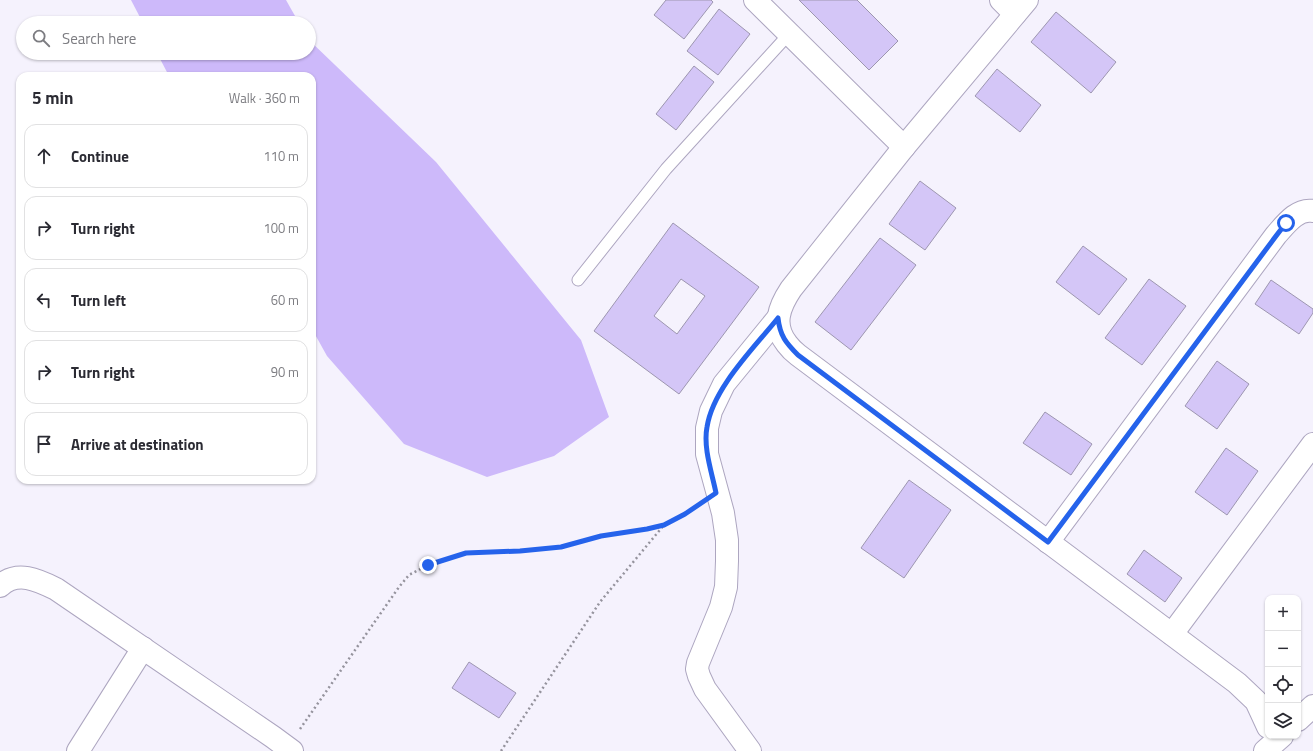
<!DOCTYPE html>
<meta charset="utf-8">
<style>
:root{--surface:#fff;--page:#f7f7f7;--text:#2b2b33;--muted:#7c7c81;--line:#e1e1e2}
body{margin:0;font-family:"Titillium Web",sans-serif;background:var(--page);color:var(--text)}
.controls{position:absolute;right:12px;bottom:12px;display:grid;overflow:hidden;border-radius:8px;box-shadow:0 1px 3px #0004}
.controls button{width:36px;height:36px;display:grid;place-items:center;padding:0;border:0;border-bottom:1px solid var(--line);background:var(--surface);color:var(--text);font:20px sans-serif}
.stop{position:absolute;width:12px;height:12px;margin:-9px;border:3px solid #2563eb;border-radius:50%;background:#fff}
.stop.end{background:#2563eb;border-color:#fff;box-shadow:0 1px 4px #0008}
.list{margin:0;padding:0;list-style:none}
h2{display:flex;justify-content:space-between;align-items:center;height:52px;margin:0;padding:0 16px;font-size:17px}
h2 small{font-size:13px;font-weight:400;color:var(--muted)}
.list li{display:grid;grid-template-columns:26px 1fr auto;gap:12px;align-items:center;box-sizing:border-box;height:64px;margin:0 8px 8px;padding:0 8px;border:1px solid var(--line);border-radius:12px}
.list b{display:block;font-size:15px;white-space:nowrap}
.list em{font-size:13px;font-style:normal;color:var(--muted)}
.icon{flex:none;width:22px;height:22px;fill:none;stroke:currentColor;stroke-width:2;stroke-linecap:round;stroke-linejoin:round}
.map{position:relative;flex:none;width:1313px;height:751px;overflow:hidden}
.search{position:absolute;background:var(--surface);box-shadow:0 1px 3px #0004;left:16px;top:16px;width:300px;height:44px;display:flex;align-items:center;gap:10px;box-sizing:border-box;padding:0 14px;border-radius:22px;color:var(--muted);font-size:15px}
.panel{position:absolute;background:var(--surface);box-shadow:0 1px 3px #0004;left:16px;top:72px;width:300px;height:412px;border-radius:12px}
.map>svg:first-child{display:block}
.green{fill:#cdb9fa}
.building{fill:#d4c6f7;stroke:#9d96b0;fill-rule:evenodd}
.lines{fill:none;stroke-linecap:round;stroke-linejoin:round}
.service-casing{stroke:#ada6c0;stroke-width:13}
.minor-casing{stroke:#ada6c0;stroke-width:24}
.path{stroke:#95939d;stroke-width:2.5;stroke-dasharray:2 3;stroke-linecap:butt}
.service{stroke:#fff;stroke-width:11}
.minor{stroke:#fff;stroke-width:22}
.route{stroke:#2563eb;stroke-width:5}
</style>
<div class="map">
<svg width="1313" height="751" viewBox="0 0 1313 751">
<rect width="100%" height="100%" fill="#f5f2fd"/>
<g class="green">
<polygon points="131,0 286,0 299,23 143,23"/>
<polygon points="309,40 436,162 581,340 609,417 554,456 487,477 404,444 327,356 312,329 312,76 169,76 157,53 309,53"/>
</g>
<g class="building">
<polygon points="666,0 711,0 713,2 684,39 654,15"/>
<polygon points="799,0 857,0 898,41 869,70"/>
<polygon points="719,9 750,34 718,75 687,51"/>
<polygon points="1056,12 1116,62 1091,93 1031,42"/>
<polygon points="694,66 714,82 676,130 656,114"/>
<polygon points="997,69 1041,105 1020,132 975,96"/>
<polygon points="920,181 956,208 925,250 889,224"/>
<path d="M673,223L759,287L679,394L594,331ZM681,279L705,296L677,334L654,316Z"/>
<polygon points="880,238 916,265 851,350 815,322"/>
<polygon points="1083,246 1127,279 1099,315 1056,282"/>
<polygon points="1149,279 1186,306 1142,365 1105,338"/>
<polygon points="1271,280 1313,309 1313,313 1299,334 1255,304"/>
<polygon points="1217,361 1249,384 1217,429 1185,406"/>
<polygon points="1045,412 1092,444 1071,475 1023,443"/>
<polygon points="1226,448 1258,471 1227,515 1195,492"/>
<polygon points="909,480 951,510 904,578 861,548"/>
<polygon points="1144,550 1182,578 1165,602 1127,574"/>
<polygon points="469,662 516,693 499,718 452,688"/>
</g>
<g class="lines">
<defs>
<polyline id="service" points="578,280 666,169 789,34"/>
<g id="minor">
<polyline points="755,0 904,147"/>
<polyline points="1001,0 1015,14"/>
<path d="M1027,0L904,147L791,289C779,307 772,325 787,344C790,348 794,352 798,355L1237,683L1256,701L1268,727"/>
<path d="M1048,542L1276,235C1285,225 1297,208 1313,211"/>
<path d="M0,586C17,570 38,580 56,589L273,737L292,751"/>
<polyline points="1172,634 1313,444"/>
<polyline points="1298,720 1313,706"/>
<polyline points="78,751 143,648"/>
<polyline points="750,751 705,689 699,676 697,669 698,663 721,607 726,587 727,561 727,540 723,513 707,454 707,428 711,411 724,384 778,318"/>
<polyline points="1265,751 1282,736"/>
</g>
</defs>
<use href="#service" class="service-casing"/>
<use href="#minor" class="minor-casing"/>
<g class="path">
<polyline points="300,729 399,587 409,575 428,565 466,553 520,551 561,547 601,536 647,529 664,525 697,506"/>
<polyline points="501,751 600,602 664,525"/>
</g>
<use href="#service" class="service"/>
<use href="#minor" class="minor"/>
</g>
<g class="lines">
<path class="route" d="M428,565L466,553L520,551L561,547L601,536L647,529L664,525L685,514L716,493C712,473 703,448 707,427C713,388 754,348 778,318C780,336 786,343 798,355L1048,542L1276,236L1286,223"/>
</g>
</svg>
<div class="controls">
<button>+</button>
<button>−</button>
<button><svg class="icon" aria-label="locate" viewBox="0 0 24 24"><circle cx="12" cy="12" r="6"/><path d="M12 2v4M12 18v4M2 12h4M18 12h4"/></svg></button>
<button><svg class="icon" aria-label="layers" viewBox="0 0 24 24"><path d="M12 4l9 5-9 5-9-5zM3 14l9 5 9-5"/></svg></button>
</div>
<div class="stop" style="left:1286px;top:223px"></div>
<div class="stop end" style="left:428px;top:565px"></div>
<div class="search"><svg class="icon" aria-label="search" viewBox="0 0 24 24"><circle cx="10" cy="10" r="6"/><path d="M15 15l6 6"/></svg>Search here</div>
<section class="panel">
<h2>5 min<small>Walk · 360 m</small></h2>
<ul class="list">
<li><svg class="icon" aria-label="ahead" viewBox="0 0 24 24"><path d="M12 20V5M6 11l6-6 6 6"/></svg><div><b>Continue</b></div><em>110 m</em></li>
<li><svg class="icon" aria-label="right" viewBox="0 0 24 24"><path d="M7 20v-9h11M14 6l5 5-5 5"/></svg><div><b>Turn right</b></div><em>100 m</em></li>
<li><svg class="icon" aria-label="left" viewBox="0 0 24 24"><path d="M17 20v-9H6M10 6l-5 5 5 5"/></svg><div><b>Turn left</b></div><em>60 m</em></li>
<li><svg class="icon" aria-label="right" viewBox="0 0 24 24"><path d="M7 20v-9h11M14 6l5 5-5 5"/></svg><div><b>Turn right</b></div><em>90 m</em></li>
<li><svg class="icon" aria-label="arrive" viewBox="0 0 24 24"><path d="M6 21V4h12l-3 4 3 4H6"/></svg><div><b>Arrive at destination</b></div></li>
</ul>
</section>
</div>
